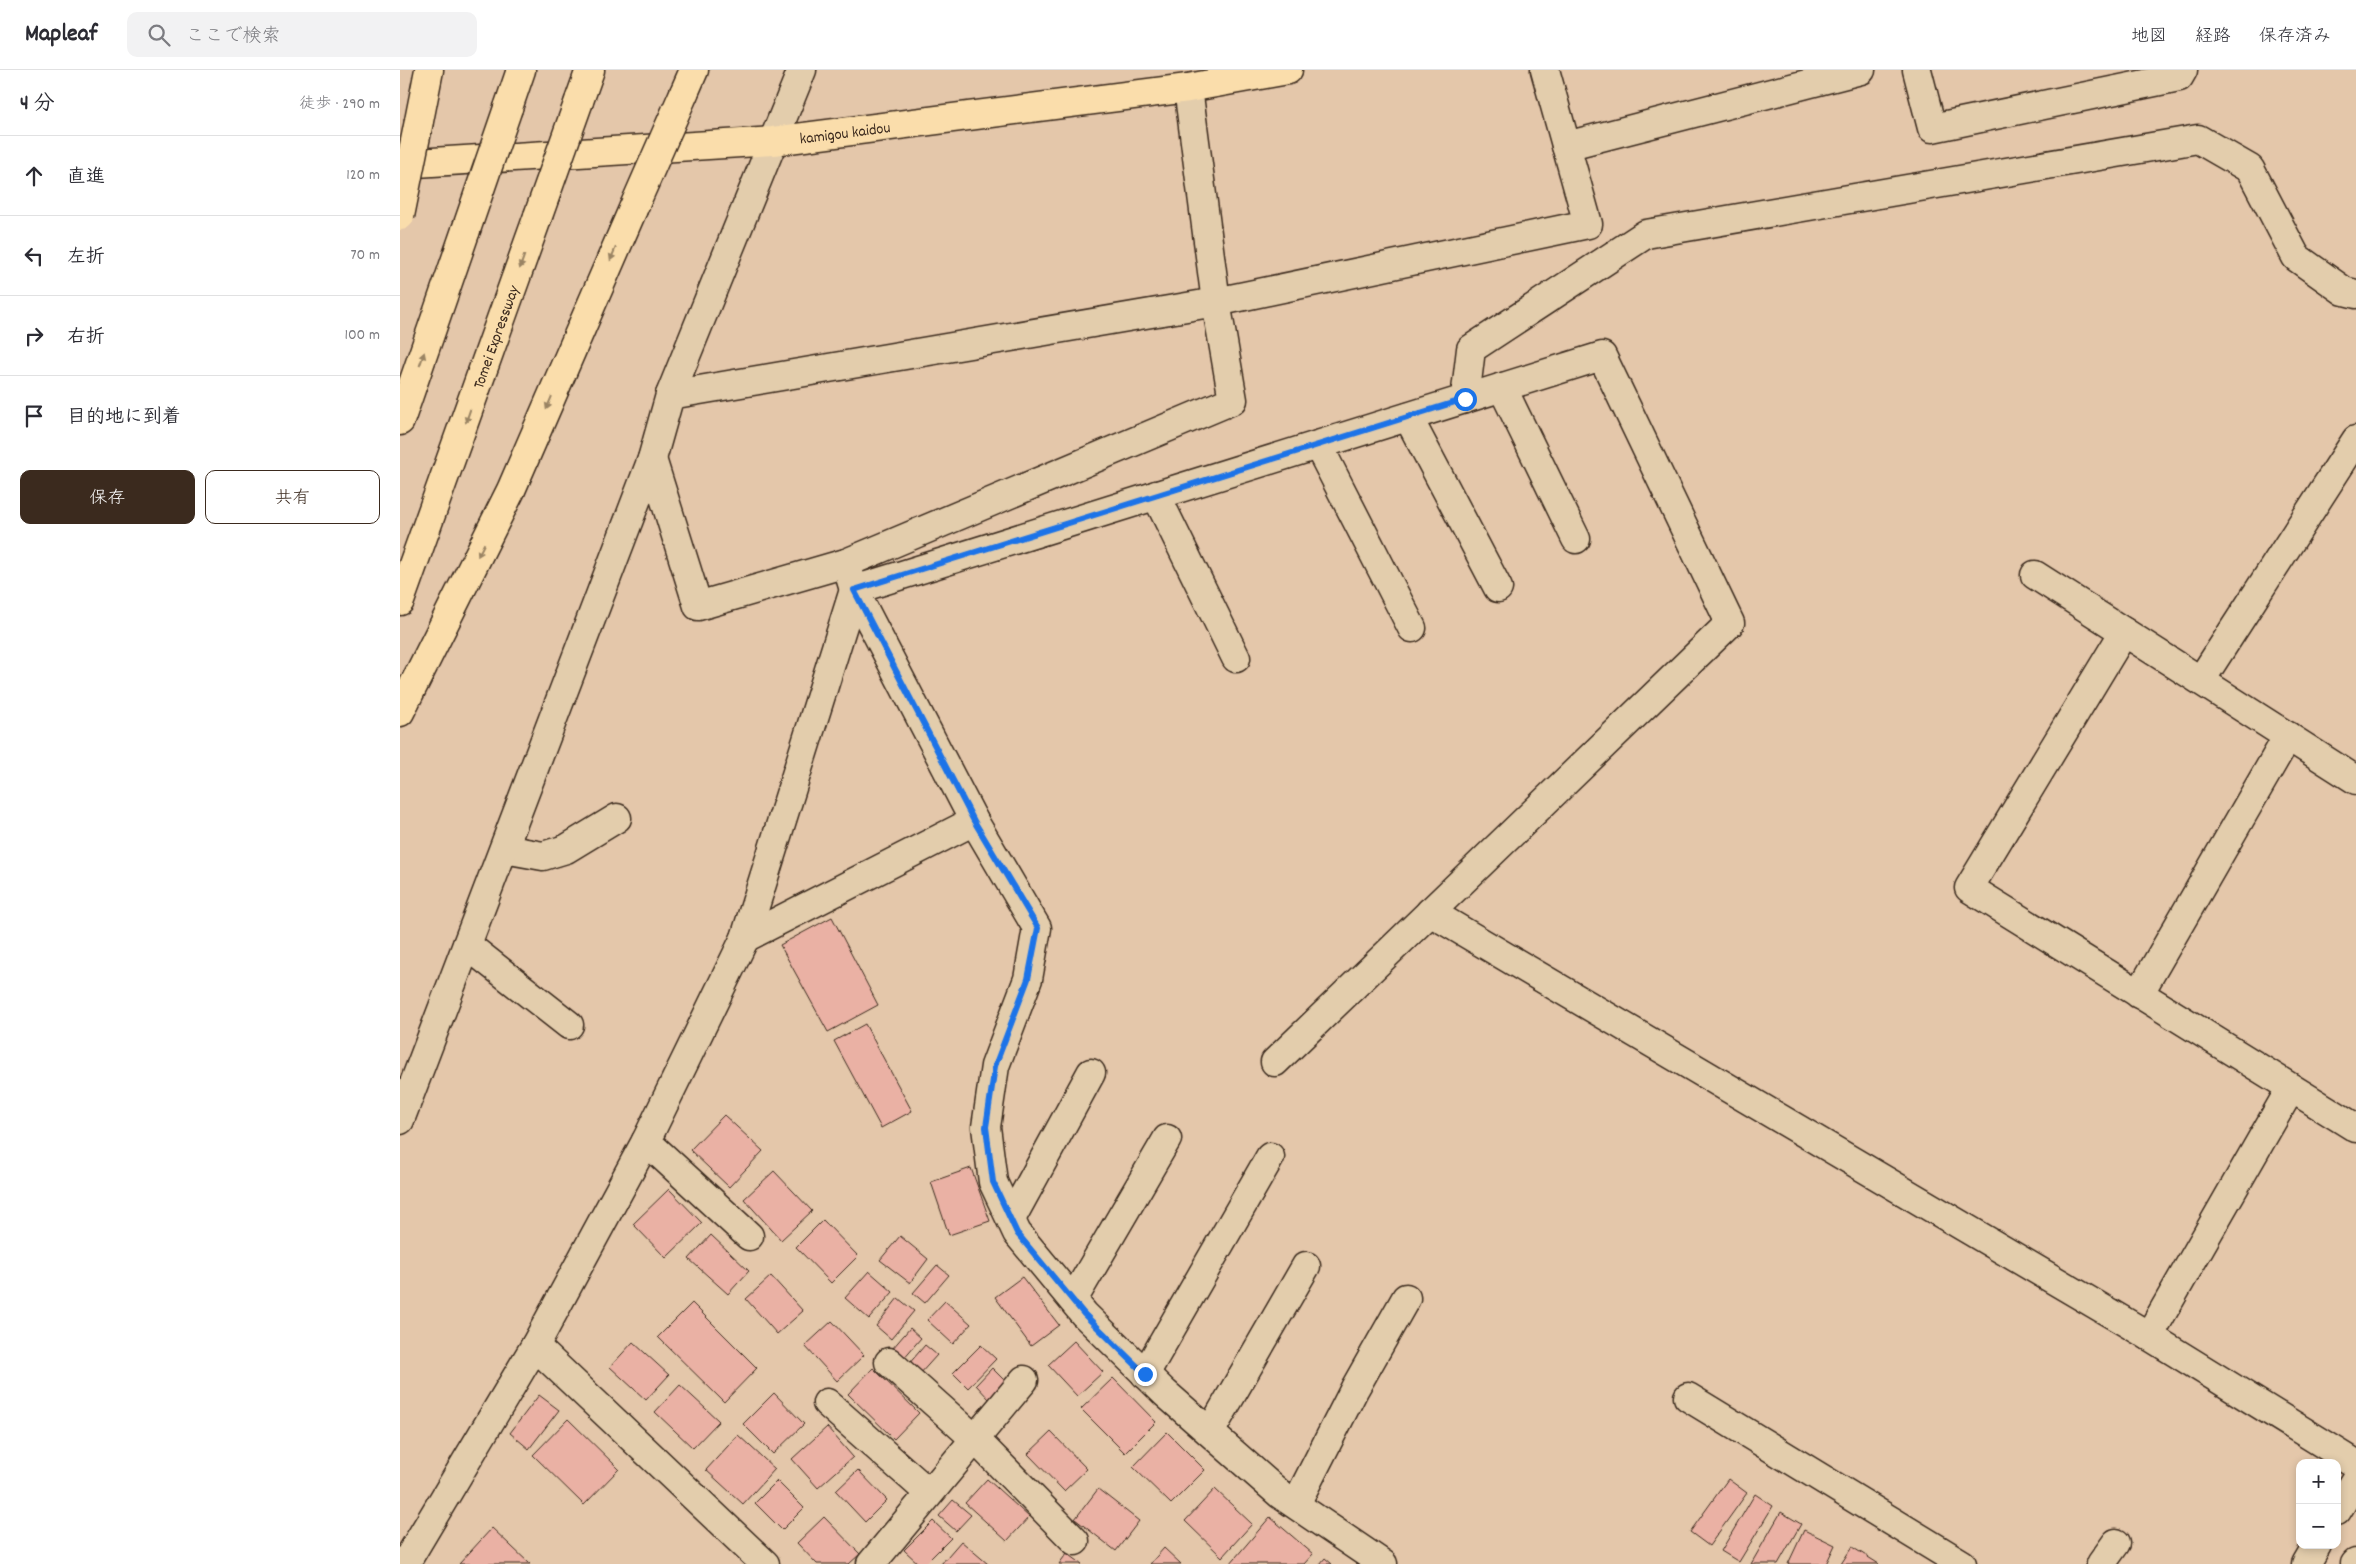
<!DOCTYPE html>
<html lang="ja">
<meta charset="utf-8">
<style>
:root{--surface:#fff;--page:#f2f2f3;--text:#2b2b33;--muted:#7c7c81;--line:#e1e1e2;--accent:#3b2a1e}
body{margin:0;font-family:Dekko,"Klee One",sans-serif;background:var(--page);color:var(--text)}
.controls{position:absolute;right:15px;bottom:15px;display:grid;overflow:hidden;border-radius:10px;box-shadow:0 2px 8px #0003}
.controls button{width:45px;height:45px;display:grid;place-items:center;padding:0;border:0;border-bottom:1px solid var(--line);background:var(--surface);color:var(--text);font:25px sans-serif}
.stop{position:absolute;width:15px;height:15px;margin:-11px;border:4px solid #1a73e8;border-radius:50%;background:#fff}
.stop.end{background:#1a73e8;border-color:#fff;box-shadow:0 1px 5px #0008}
.list{margin:0;padding:0;list-style:none}
h2{display:flex;justify-content:space-between;align-items:center;height:65px;margin:0;padding:0 20px;font-size:21px}
h2 small{font-size:16px;font-weight:400;color:var(--muted)}
.list li{display:grid;grid-template-columns:32px 1fr auto;gap:15px;align-items:center;box-sizing:border-box;height:80px;padding:0 20px;border-top:1px solid var(--line)}
.list b{display:block;font-size:19px;white-space:nowrap}
.list em{font-size:16px;font-style:normal;color:var(--muted)}
.actions{display:flex;gap:10px;padding:15px 20px}
.actions a{flex:1;padding:11px 0;border:1px solid var(--accent);border-radius:10px;text-align:center;font-size:18px;color:var(--accent)}
.actions .main{background:var(--accent);color:#fff}
.icon{flex:none;width:28px;height:28px;fill:none;stroke:currentColor;stroke-width:2;stroke-linecap:round;stroke-linejoin:round}
.map{position:relative;flex:none;width:1956px;height:1494px;overflow:hidden}
header{display:flex;align-items:center;gap:30px;box-sizing:border-box;height:70px;padding:0 25px;background:var(--surface);border-bottom:1px solid var(--line)}
header strong{font-size:24px}
nav{display:flex;gap:28px;margin-inline-start:auto;font-size:18px}
.search{width:350px;height:45px;background:var(--page);display:flex;align-items:center;gap:12px;box-sizing:border-box;padding:0 18px;border-radius:10px;color:var(--muted);font-size:19px}
main{display:flex}
aside{flex:1;background:var(--surface)}
.map>svg:first-child{display:block}
.building{fill:#eab1a4;stroke:#3b2a1e}
.lines{fill:none;stroke-linecap:round;stroke-linejoin:round}
.minor-casing{stroke:#3b2a1e;stroke-width:31}
.major-casing{stroke:#3b2a1e;stroke-width:31}
.highway-casing{stroke:#3b2a1e;stroke-width:31}
.minor{stroke:#e3cdac;stroke-width:28}
.major{stroke:#faddab;stroke-width:28}
.highway{stroke:#faddab;stroke-width:28}
.highway-bridge-casing{stroke:#3b2a1e;stroke-width:31;stroke-linecap:butt}
.highway-bridge{stroke:#faddab;stroke-width:28}
.oneway{fill:#9a8464}
.route{stroke:#1a73e8;stroke-width:6}
.labels{text-anchor:middle;stroke-width:4;stroke-linejoin:round;paint-order:stroke}
.street-label{font-size:16px;fill:#3b2a1e;stroke:#e3cdac}
</style>
<header>
<strong>Mapleaf</strong>
<div class="search"><svg class="icon" aria-label="search" viewBox="0 0 24 24"><circle cx="10" cy="10" r="6"/><path d="M15 15l6 6"/></svg>ここで検索</div>
<nav><a>地図</a><a>経路</a><a>保存済み</a></nav>
</header>
<main>
<aside>
<h2>4 分<small>徒歩 · 290 m</small></h2>
<ul class="list">
<li><svg class="icon" aria-label="ahead" viewBox="0 0 24 24"><path d="M12 20V5M6 11l6-6 6 6"/></svg><div><b>直進</b></div><em>120 m</em></li>
<li><svg class="icon" aria-label="left" viewBox="0 0 24 24"><path d="M17 20v-9H6M10 6l-5 5 5 5"/></svg><div><b>左折</b></div><em>70 m</em></li>
<li><svg class="icon" aria-label="right" viewBox="0 0 24 24"><path d="M7 20v-9h11M14 6l5 5-5 5"/></svg><div><b>右折</b></div><em>100 m</em></li>
<li><svg class="icon" aria-label="arrive" viewBox="0 0 24 24"><path d="M6 21V4h12l-3 4 3 4H6"/></svg><div><b>目的地に到着</b></div></li>
</ul>
<div class="actions"><a class="main">保存</a><a>共有</a></div>
</aside>
<div class="map">
<svg width="1956" height="1494" viewBox="0 0 1956 1494">
<rect width="100%" height="100%" fill="#e4c7aa"/>
<filter id="ink" filterUnits="userSpaceOnUse"><feTurbulence type="fractalNoise" baseFrequency=".02" numOctaves="2"/><feDisplacementMap in="SourceGraphic" scale="10" xChannelSelector="R" yChannelSelector="G"/><feConvolveMatrix kernelMatrix="1 2 1 2 8 2 1 2 1" color-interpolation-filters="sRGB"/></filter>
<g filter="url(#ink)">
<g class="building">
<polygon points="432,847 478,935 428,962 380,875"/>
<polygon points="465,954 512,1041 481,1058 434,971"/>
<polygon points="324,1045 363,1081 329,1117 290,1080"/>
<polygon points="571,1098 590,1151 549,1165 531,1112"/>
<polygon points="374,1101 412,1141 381,1170 344,1129"/>
<polygon points="269,1119 302,1153 266,1188 233,1154"/>
<polygon points="423,1150 458,1186 431,1213 396,1177"/>
<polygon points="311,1165 349,1201 328,1224 289,1189"/>
<polygon points="500,1166 528,1189 510,1213 480,1190"/>
<polygon points="537,1195 549,1205 525,1233 513,1223"/>
<polygon points="469,1201 493,1222 469,1249 445,1228"/>
<polygon points="371,1206 403,1241 377,1264 346,1229"/>
<polygon points="622,1207 659,1255 631,1276 595,1227"/>
<polygon points="498,1228 514,1241 491,1269 476,1256"/>
<polygon points="545,1231 571,1254 553,1274 527,1250"/>
<polygon points="292,1233 357,1298 324,1332 258,1267"/>
<polygon points="432,1251 464,1285 437,1311 405,1276"/>
<polygon points="510,1258 521,1268 503,1289 492,1279"/>
<polygon points="674,1271 703,1302 677,1326 648,1295"/>
<polygon points="233,1272 269,1305 246,1330 210,1297"/>
<polygon points="525,1275 537,1285 519,1305 508,1295"/>
<polygon points="581,1275 596,1289 568,1318 553,1303"/>
<polygon points="473,1298 519,1343 494,1369 448,1324"/>
<polygon points="592,1298 606,1312 589,1329 576,1315"/>
<polygon points="713,1308 756,1352 725,1383 681,1339"/>
<polygon points="280,1315 319,1351 293,1378 255,1342"/>
<polygon points="374,1323 404,1354 373,1384 343,1354"/>
<polygon points="139,1325 159,1340 129,1379 110,1363"/>
<polygon points="168,1349 219,1399 184,1435 133,1385"/>
<polygon points="427,1357 453,1387 418,1418 392,1389"/>
<polygon points="651,1362 687,1399 664,1421 628,1384"/>
<polygon points="767,1362 805,1400 771,1434 733,1397"/>
<polygon points="338,1365 375,1399 343,1434 306,1400"/>
<polygon points="458,1400 487,1430 465,1452 436,1421"/>
<polygon points="587,1409 629,1447 607,1471 565,1433"/>
<polygon points="1328,1409 1347,1423 1309,1476 1290,1462"/>
<polygon points="377,1411 404,1438 382,1460 355,1433"/>
<polygon points="698,1419 739,1451 716,1481 675,1449"/>
<polygon points="815,1419 852,1454 822,1487 785,1451"/>
<polygon points="1355,1424 1373,1436 1339,1492 1321,1481"/>
<polygon points="553,1430 571,1445 556,1461 539,1446"/>
<polygon points="1381,1442 1401,1454 1378,1494 1351,1494"/>
<polygon points="424,1447 460,1484 449,1494 417,1494 397,1473"/>
<polygon points="870,1447 913,1484 904,1494 830,1494"/>
<polygon points="533,1451 551,1468 525,1494 519,1494 504,1480"/>
<polygon points="92,1458 130,1494 59,1494"/>
<polygon points="1404,1460 1435,1475 1426,1494 1388,1494"/>
<polygon points="561,1471 588,1494 541,1494"/>
<polygon points="1452,1477 1479,1494 1441,1494"/>
<polygon points="764,1478 781,1494 750,1494"/>
<polygon points="667,1483 682,1494 659,1494"/>
<polygon points="925,1488 932,1494 920,1494"/>
</g>
<g class="lines">
<defs>
<g id="minor">
<polyline points="1517,0 1532,58 1779,7 1783,0"/>
<polyline points="1166,76 1461,0"/>
<polyline points="1102,317 1176,469"/>
<polyline points="270,325 816,232 1188,154 1145,0"/>
<polyline points="1065,329 1071,279 1246,164 1798,69 1850,99 1896,187 1944,221 1956,224"/>
<polyline points="1008,347 1098,518"/>
<polyline points="918,375 1012,558"/>
<polyline points="252,389 298,536 446,493 833,330 816,232 788,18"/>
<polyline points="756,425 836,588"/>
<polyline points="446,493 454,520 574,751 637,858 628,909 595,996 586,1057 593,1112 617,1163 684,1244 765,1323 881,1425 983,1494"/>
<polyline points="1635,505 1956,710"/>
<polyline points="454,520 1202,286 1330,553 875,992"/>
<polyline points="1724,562 1569,818 1956,1058"/>
<polyline points="1801,610 1956,370"/>
<polyline points="104,779 143,786 166,779 217,748"/>
<polyline points="1030,842 1749,1266 1956,1394"/>
<polyline points="345,868 574,751"/>
<polyline points="67,875 169,955"/>
<polyline points="1739,924 1888,666"/>
<polyline points="0,1050 252,389 270,325 402,0"/>
<polyline points="246,1071 349,1166"/>
<polyline points="611,1149 691,1003"/>
<polyline points="673,1230 767,1069"/>
<polyline points="1749,1266 1891,1018"/>
<polyline points="135,1276 365,1494"/>
<polyline points="489,1292 575,1369 675,1471"/>
<polyline points="745,1304 870,1087"/>
<polyline points="1288,1327 1562,1494"/>
<polyline points="427,1333 529,1423"/>
<polyline points="810,1362 906,1196"/>
<polyline points="896,1434 955,1318 1006,1228"/>
<polyline points="1937,1441 1956,1410"/>
<polyline points="5,1494 135,1276 246,1071 345,868 454,520"/>
<polyline points="471,1494 624,1310"/>
<polyline points="1701,1494 1716,1473"/>
<polyline points="1906,1494 1917,1475"/>
<polyline points="1955,1494 1956,1493"/>
</g>
<g id="major">
<path id="s1" d="M0,94L373,71L788,18L888,0"/>
</g>
<g id="highway">
<polyline points="284,23 294,0"/>
<polyline points="179,31 190,0"/>
<polyline points="108,38 121,0"/>
<polyline points="19,51 29,0"/>
<polyline points="0,351 66,160"/>
<path id="s2" d="M0,531L138,146"/>
<polyline points="0,642 111,420 233,139"/>
</g>
</defs>
<use href="#minor" class="minor-casing"/>
<use href="#major" class="major-casing"/>
<use href="#highway" class="highway-casing"/>
<use href="#minor" class="minor"/>
<use href="#major" class="major"/>
<use href="#highway" class="highway"/>
<defs>
<g id="highway-bridge">
<polyline points="233,139 284,23"/>
<polyline points="0,146 19,51"/>
<polyline points="138,146 179,31"/>
<polyline points="66,160 108,38"/>
</g>
</defs>
<use href="#highway-bridge" class="highway-bridge-casing"/>
<use href="#highway-bridge" class="highway-bridge"/>
</g>
<defs><path id="oneway-solid" d="M-6-.8H1V-3.2L6.5 0L1 3.2V.8H-6Z" transform="scale(1.25)"/></defs>
<g class="oneway">
<use href="#oneway-solid" transform="translate(213 184) rotate(113)"/>
<use href="#oneway-solid" transform="translate(122 192) rotate(109)"/>
<use href="#oneway-solid" transform="translate(22 289) rotate(-71)"/>
<use href="#oneway-solid" transform="translate(149 333) rotate(113)"/>
<use href="#oneway-solid" transform="translate(68 346) rotate(109)"/>
<use href="#oneway-solid" transform="translate(81 480) rotate(117)"/>
</g>
</g>
<g class="lines" filter="url(#ink)">
<polyline class="route" points="745,1304 684,1244 617,1163 593,1112 586,1057 595,996 628,909 638,858 574,751 454,520 1065,329"/>
</g>
<g class="labels">
<g class="street-label">
<text dy="6" stroke="none"><textPath href="#s1" startOffset="446">kamigou kaidou</textPath></text>
<text dy="6" stroke="none"><textPath href="#s2" startOffset="281">Tomei Expressway</textPath></text>
</g>
</g>
</svg>
<div class="controls">
<button>+</button>
<button>−</button>
</div>
<div class="stop" style="left:1065px;top:329px"></div>
<div class="stop end" style="left:745px;top:1304px"></div>
</div>
</main>
